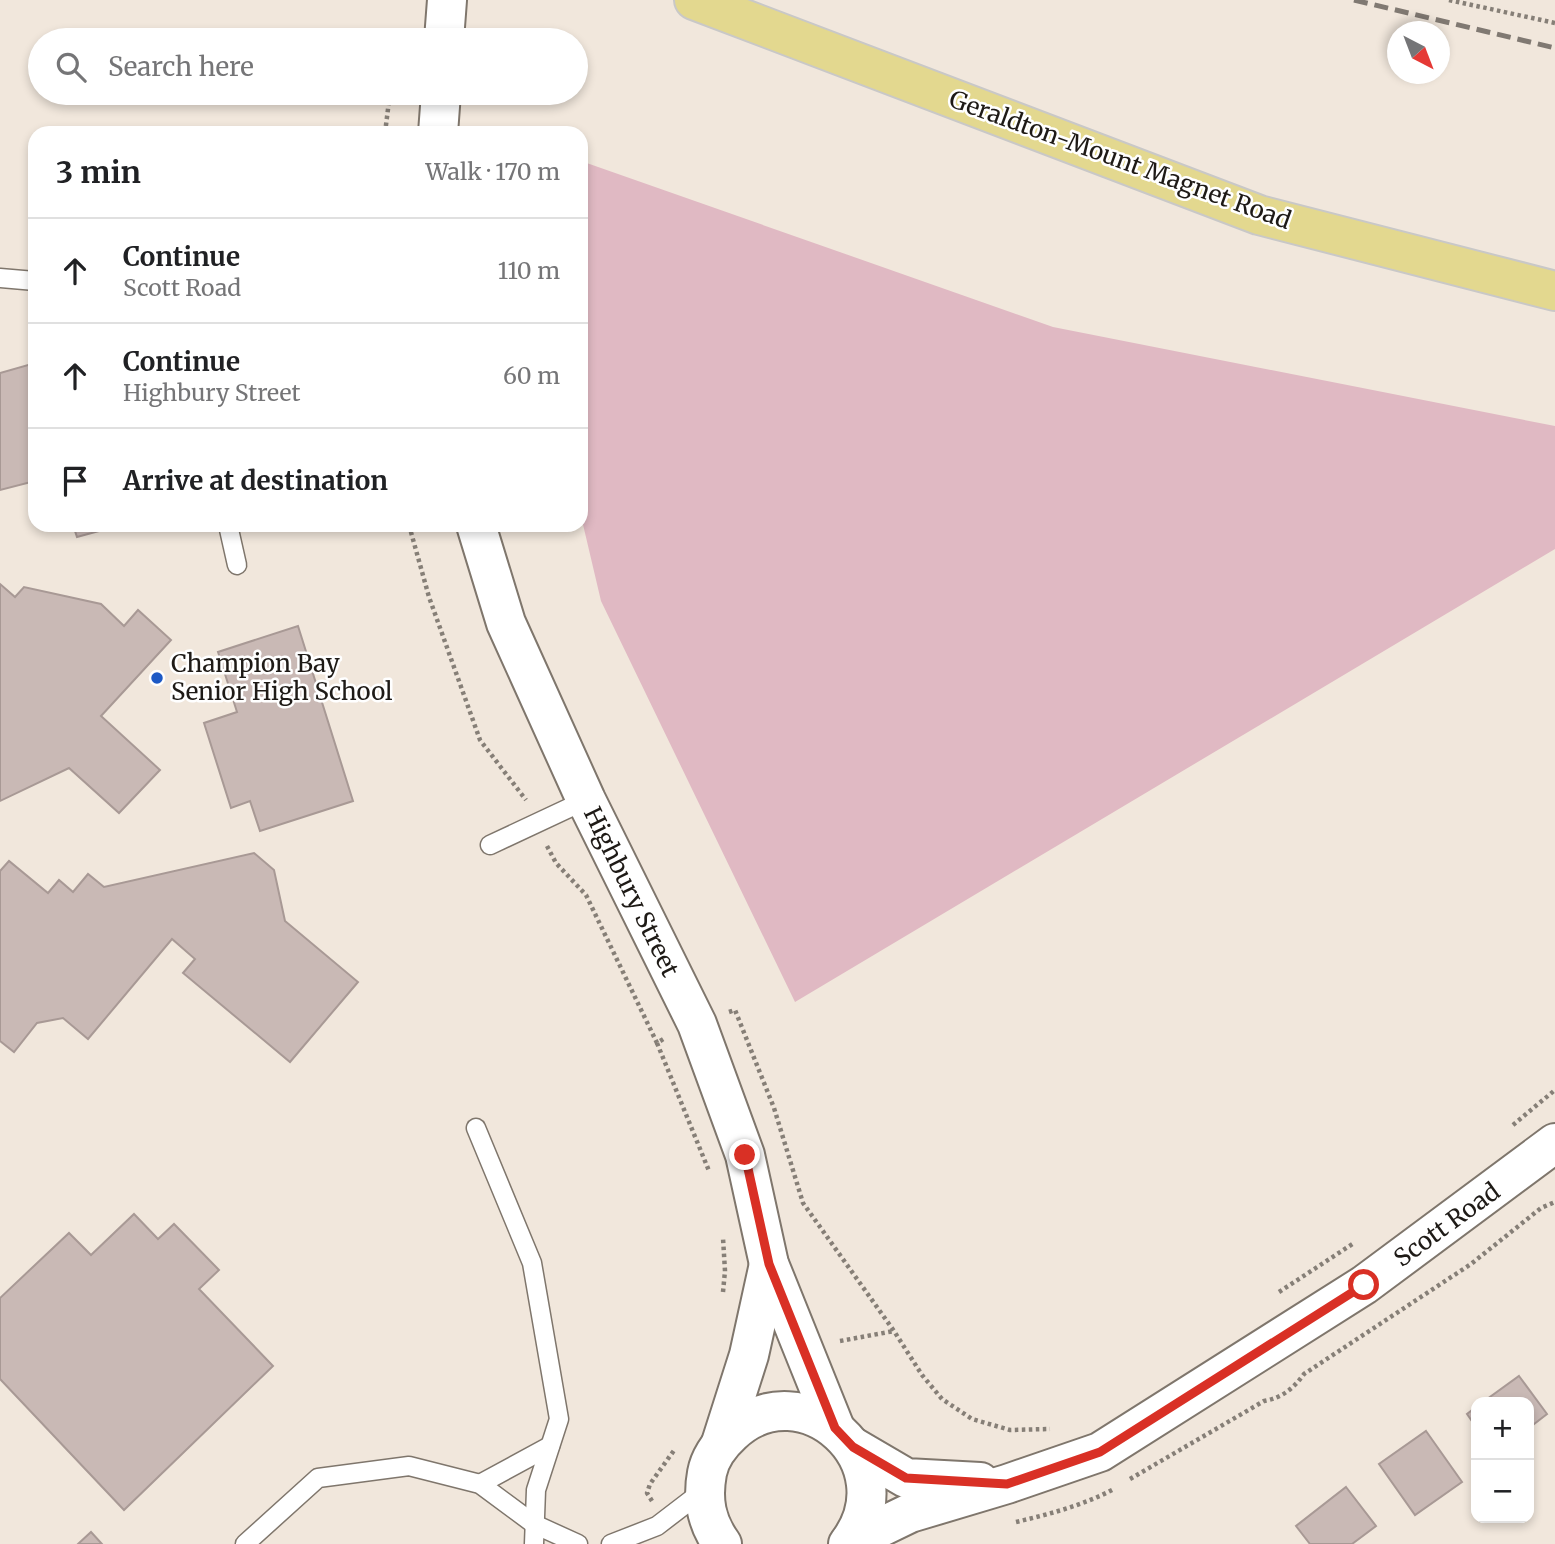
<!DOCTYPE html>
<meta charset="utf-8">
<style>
:root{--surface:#fff;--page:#f2f2f2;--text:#202124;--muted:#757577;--line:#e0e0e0}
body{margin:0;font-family:Merriweather,serif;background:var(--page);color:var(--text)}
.controls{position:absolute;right:21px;bottom:21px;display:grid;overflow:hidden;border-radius:14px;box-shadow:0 4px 10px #0003}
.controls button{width:63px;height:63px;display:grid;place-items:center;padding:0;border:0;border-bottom:2px solid var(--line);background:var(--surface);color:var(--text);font:35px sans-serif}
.compass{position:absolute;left:1387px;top:21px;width:63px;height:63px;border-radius:50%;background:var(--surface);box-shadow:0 4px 10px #0003;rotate:138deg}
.stop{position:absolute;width:21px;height:21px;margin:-16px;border:5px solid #d93025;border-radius:50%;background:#fff}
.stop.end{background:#d93025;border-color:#fff;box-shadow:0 2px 7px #0008}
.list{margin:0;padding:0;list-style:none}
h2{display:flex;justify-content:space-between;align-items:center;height:91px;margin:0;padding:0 28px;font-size:30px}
h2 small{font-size:23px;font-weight:400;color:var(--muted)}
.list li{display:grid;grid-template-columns:46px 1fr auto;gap:21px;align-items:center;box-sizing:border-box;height:105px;padding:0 28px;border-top:2px solid var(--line)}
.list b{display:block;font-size:26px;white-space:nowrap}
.list p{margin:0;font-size:23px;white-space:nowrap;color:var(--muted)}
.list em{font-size:23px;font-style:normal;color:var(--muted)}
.icon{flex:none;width:38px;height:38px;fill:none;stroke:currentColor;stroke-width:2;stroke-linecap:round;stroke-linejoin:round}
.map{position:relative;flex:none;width:1555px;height:1544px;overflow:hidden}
.search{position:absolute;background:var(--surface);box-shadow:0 4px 10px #0003;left:28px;top:28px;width:560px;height:77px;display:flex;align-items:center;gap:18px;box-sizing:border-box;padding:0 24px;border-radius:38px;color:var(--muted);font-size:26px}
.panel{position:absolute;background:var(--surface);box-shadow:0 4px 10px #0003;left:28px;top:126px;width:560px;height:406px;border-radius:21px}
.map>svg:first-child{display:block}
.green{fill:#e0b9c3}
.building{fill:#c9b9b5;stroke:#a89995;stroke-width:2}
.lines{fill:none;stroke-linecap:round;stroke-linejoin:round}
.service-casing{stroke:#7f766c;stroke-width:21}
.tertiary-casing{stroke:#7f766c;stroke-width:42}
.trunk-casing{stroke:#c9c8c7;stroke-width:42}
.path{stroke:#867f77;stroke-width:4.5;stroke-dasharray:3.5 3.5;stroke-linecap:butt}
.service{stroke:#fff;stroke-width:18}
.tertiary{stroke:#fff;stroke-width:38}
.trunk{stroke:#e3d88f;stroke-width:38}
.rail{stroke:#807972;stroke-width:5;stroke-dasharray:14 7;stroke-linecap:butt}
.route{stroke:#d93025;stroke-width:9}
.poi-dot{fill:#1d59c5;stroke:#fff;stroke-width:2.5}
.labels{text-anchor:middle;stroke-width:5;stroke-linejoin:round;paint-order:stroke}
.street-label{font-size:24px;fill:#1e1a16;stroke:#fff}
.poi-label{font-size:24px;fill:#1e1a16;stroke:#fff;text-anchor:start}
</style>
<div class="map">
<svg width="1555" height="1544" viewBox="0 0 1555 1544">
<rect width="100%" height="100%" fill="#f1e7dc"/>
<polygon class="green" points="581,161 1053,327 1555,426 1555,549 795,1002 601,601 581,516"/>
<g class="building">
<polygon points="35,363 35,481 0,490 0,373"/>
<polygon points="73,525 121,525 77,537"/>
<polygon points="0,584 15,597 24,587 101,604 124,626 138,610 171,640 101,716 160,770 119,813 69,768 0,801"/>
<polygon points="298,626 353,801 260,831 250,801 231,808 204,723 237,712 218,652"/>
<polygon points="254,853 274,870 285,921 358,982 290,1062 183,973 195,959 172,939 88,1039 63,1018 37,1023 14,1052 0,1041 0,871 9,861 48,893 59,880 73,892 88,874 104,887"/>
<polygon points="134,1214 158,1239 174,1224 219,1270 199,1289 273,1366 124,1510 0,1379 0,1298 69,1233 91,1255"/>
<polygon points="1519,1376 1547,1414 1529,1428 1529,1402 1483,1402"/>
<polygon points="1476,1407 1476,1427 1467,1414"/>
<polygon points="1426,1431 1462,1482 1415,1515 1379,1464"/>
<polygon points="1346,1487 1376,1526 1352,1544 1310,1544 1296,1526"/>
<polygon points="91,1532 102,1544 78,1544"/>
</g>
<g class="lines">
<defs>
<g id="service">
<polyline points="0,278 35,281"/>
<polyline points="228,525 237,565"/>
<polyline points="490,845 586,800"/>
<polyline points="476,1128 532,1263 559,1419 536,1490 534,1544"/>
<polyline points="480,1484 550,1446"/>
<polyline points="245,1544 318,1478 409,1466 480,1484 534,1524 578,1544"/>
<polyline points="611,1544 657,1526 704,1490"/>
</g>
<g id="tertiary">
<polyline points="444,40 447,0"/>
<polyline points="438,133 441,93"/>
<polyline points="476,525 506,623 586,800 697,1024 745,1155 769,1264 835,1428"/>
<polyline points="721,1443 749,1355 769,1264"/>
<polyline points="853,1447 906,1478 980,1482"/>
<polyline points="850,1542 910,1513 1007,1484 1100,1452 1364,1285 1555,1143"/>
<path d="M722,1544C706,1522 702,1500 707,1473C710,1457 720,1444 732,1433C802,1367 910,1463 848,1544"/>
</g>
<polyline id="trunk" points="694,0 1259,215 1555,291"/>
</defs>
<use href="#service" class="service-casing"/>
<use href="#tertiary" class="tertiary-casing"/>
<use href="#trunk" class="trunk-casing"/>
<g class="path">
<polyline points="1449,0 1555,23"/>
<polyline points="385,133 390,93"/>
<polyline points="409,525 429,597 480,740 526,800"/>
<polyline points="547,846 556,863 586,895 657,1043 665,1038"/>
<polyline points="729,1012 735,1010 774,1108 803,1203 894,1331 922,1375 942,1399 972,1419 1010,1430 1050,1429"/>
<polyline points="657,1043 709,1171"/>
<polyline points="1513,1125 1555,1090"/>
<polyline points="723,1292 725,1271 723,1238"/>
<polyline points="1279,1292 1354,1243"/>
<polyline points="840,1341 894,1331"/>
<path d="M1130,1479L1264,1401C1282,1398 1294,1388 1304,1374L1471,1264L1541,1208L1555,1202"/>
<polyline points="652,1501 647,1493 650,1484 675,1449"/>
<path d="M1016,1522C1050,1514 1084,1505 1114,1489"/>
</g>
<use href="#service" class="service"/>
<use href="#tertiary" class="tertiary"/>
<use href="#trunk" class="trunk"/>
<polyline class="rail" points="1354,0 1555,48"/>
</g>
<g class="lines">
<polyline class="route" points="745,1155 769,1264 835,1428 853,1447 906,1478 1007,1484 1100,1452 1364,1285"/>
</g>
<circle class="poi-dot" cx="157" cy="678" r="7"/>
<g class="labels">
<g class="street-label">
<text transform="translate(1120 160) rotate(20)" y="8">Geraldton-Mount Magnet Road</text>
<text transform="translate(631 892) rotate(64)" y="8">Highbury Street</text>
<text transform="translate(1447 1225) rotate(-36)" y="8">Scott Road</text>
</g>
<g class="poi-label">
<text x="171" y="672">Champion Bay<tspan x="171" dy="28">Senior High School</tspan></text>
</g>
</g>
</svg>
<div class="controls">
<button>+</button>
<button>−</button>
</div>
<svg class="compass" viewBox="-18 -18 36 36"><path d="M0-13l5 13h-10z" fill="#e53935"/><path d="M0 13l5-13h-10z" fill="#757577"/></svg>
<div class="stop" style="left:1364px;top:1285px"></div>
<div class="stop end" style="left:745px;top:1155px"></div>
<div class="search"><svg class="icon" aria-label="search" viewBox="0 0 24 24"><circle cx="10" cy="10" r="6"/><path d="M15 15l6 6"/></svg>Search here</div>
<section class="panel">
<h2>3 min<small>Walk · 170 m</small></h2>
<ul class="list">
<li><svg class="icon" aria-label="ahead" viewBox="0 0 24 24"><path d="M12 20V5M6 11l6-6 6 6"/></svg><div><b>Continue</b><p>Scott Road</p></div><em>110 m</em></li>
<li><svg class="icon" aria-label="ahead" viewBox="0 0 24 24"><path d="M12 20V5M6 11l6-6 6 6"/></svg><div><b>Continue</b><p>Highbury Street</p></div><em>60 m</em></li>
<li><svg class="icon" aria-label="arrive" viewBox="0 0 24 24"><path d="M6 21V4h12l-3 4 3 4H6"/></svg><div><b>Arrive at destination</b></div></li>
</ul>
</section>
</div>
